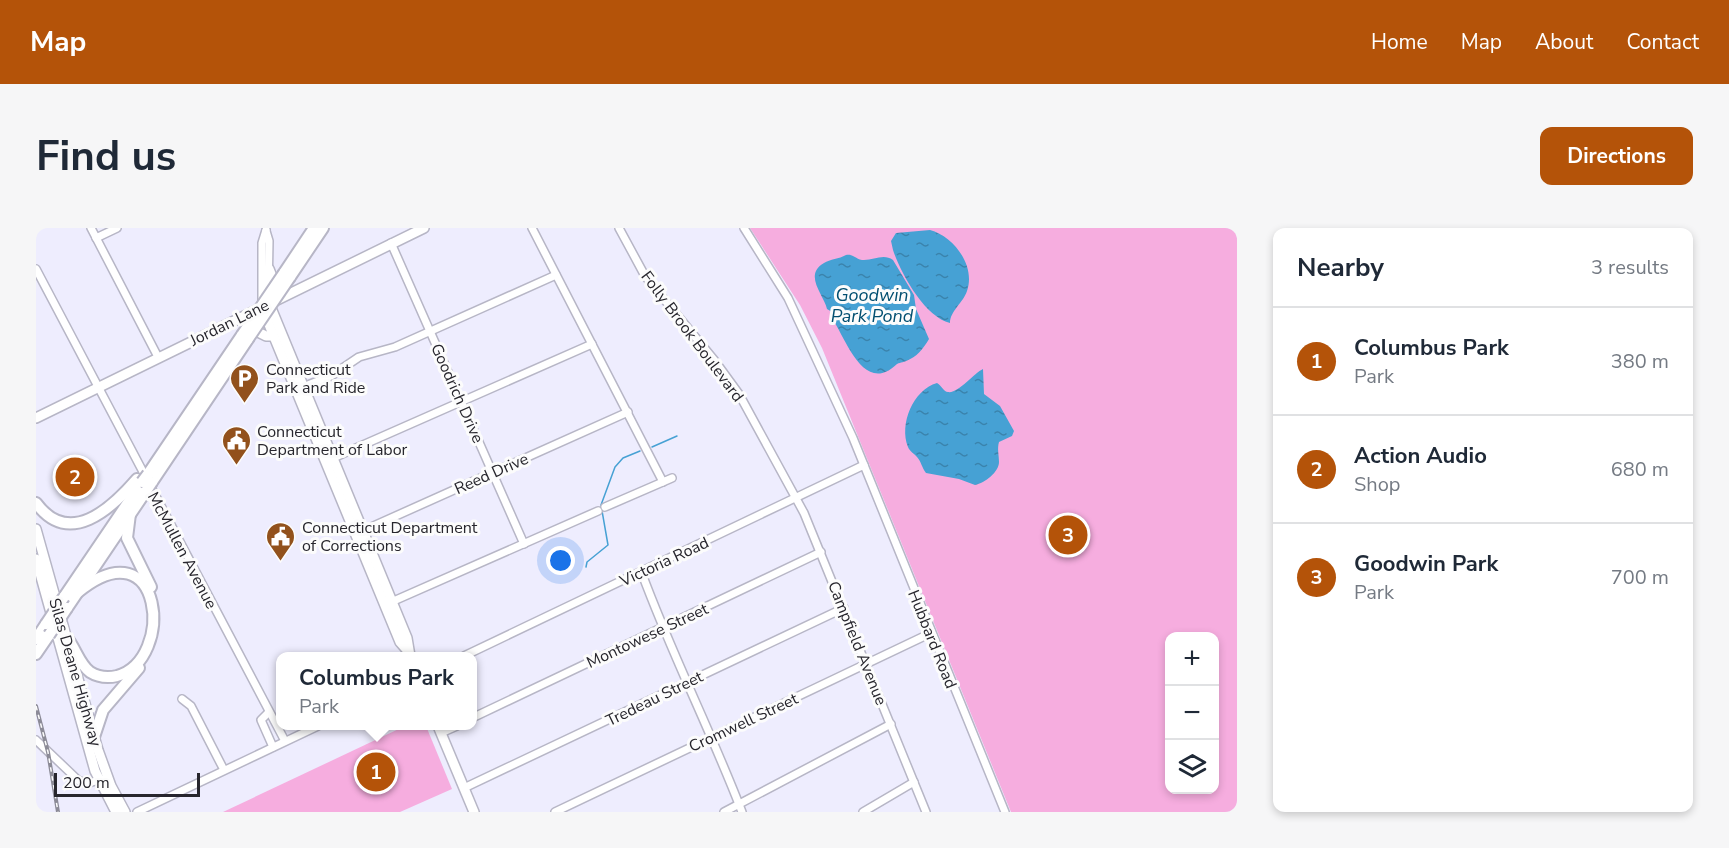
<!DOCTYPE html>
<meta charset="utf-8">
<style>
:root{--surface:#fff;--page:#f6f6f7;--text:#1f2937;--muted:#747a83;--line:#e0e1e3;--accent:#b45309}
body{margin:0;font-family:"Nunito Sans",sans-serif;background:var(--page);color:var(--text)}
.controls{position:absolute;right:18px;bottom:18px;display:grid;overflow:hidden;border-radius:12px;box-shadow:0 3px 9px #0003}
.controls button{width:54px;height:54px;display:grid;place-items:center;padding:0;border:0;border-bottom:2px solid var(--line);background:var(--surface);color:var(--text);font:30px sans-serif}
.scale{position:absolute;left:18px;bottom:15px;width:146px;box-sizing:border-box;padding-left:6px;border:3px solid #27262d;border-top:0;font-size:16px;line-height:21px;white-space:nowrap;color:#27262d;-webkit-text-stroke:4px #fcfcfc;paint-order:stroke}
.you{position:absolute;left:525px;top:333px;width:21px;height:21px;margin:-15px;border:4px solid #fff;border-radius:50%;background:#1a73e8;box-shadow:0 0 0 9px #1a73e833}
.badge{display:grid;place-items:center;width:39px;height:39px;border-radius:50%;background:var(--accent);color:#fff;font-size:20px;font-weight:700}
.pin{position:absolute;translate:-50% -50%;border:3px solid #fff;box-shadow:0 2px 6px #0006}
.popup{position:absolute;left:240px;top:424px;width:201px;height:78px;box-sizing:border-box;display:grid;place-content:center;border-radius:12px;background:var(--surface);filter:drop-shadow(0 2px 4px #0005);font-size:20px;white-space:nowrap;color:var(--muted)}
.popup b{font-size:22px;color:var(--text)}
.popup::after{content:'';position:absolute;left:50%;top:100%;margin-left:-12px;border:12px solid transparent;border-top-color:var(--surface)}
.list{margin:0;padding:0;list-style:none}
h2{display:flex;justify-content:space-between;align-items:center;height:78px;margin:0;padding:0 24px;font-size:26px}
h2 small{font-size:20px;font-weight:400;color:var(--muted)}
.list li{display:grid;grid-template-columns:39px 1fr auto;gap:18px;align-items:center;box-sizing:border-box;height:108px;padding:0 24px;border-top:2px solid var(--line)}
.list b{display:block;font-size:22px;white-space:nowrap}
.list p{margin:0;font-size:20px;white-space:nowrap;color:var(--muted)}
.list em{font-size:20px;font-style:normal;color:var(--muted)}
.icon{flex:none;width:33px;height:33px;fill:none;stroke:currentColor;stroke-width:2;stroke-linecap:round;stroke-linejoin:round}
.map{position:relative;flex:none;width:1201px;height:584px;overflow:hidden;border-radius:12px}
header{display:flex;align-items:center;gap:36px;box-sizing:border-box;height:84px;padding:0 30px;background:var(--accent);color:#fff}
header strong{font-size:28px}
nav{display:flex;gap:33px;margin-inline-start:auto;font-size:21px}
.intro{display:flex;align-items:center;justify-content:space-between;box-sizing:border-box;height:144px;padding:0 36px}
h1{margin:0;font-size:42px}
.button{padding:15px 27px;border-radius:12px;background:var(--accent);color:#fff;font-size:21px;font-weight:700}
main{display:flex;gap:36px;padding:0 36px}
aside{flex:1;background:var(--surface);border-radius:12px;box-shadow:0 3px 9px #0003}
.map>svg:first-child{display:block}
.park{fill:#f6addf;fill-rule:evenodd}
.water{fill:url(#water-ripples)}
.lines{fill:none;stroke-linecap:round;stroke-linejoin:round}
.stream{stroke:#46a1d4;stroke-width:1.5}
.minor-casing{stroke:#b7b6c6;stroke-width:10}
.major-casing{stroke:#b7b6c6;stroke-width:12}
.highway-casing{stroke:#b7b6c6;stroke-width:14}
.minor{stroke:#fff;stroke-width:7}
.major{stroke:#fff;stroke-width:9}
.highway{stroke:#fff;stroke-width:10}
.rail-casing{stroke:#8c8b97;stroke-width:4}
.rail{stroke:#fcfcfc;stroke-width:1.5;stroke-dasharray:4.5;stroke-linecap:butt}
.highway-bridge-casing{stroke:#b7b6c6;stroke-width:14;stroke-linecap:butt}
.highway-bridge{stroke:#fff;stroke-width:10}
.labels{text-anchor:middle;stroke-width:6;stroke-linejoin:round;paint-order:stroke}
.street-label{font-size:16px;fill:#27262d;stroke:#fcfcfc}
.poi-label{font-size:16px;fill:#27262d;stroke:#fcfcfc;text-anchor:start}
.water-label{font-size:18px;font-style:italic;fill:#014e70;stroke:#fcfcfc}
</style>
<header>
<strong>Map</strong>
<nav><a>Home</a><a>Map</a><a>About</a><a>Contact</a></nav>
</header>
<div class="intro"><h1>Find us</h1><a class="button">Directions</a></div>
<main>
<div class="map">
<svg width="1201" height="584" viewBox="0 0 1201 584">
<defs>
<pattern id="water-ripples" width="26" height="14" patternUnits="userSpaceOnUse" patternTransform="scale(1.5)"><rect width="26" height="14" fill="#46a1d4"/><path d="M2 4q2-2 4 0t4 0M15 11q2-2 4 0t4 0" fill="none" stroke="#3a83ac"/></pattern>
</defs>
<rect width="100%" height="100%" fill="#eeedfe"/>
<g class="park">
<path d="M714,0H1201V584H975L786,120L764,77ZM1134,409H1178V562H1134Z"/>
<polygon points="369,498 390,498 416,561 364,584 187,584"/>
</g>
<g class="water">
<path d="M894,2C917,8 940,37 931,63C927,75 914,83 914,95C889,89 865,46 857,22L855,13L860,5Z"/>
<path d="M810,27C818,26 819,31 826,32C837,33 847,25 857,32L878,67L880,81L893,111C887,121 881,129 870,133C868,134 862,135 861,136C828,168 810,111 796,90V84L791,81C788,67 767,47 788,35C794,31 803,31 810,27Z"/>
<path d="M947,141L948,166L964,178L978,203L976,208L963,214C961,221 963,227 963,234C963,244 949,255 939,257L923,251L890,245C886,240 885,233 881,229C878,225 874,224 872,219C863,196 877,162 901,155C905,157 908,164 912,164C922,166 938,145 947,141Z"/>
</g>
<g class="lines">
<g class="stream">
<polyline points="616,219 641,208"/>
<polyline points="550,339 551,334 572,317 565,277 579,239 587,230 604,223"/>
</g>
<defs>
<g id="minor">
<polyline points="55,0 122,129"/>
<polyline points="496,0 627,254"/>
<polyline points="583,0 609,48 679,133 703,166 768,285 890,584"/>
<polyline points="708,0 752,70 817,210 969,584"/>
<polyline points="230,3 233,13 232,67"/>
<polyline points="60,10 81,0"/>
<polyline points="355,15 488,316"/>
<polyline points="0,41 249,513"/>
<polyline points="226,77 226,15 230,2"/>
<polyline points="264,160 295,148 323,129 359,119 520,47"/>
<polyline points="295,231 556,116"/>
<polyline points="569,279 636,250"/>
<polyline points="324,304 592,184"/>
<path d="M605,343C635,425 675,503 706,584"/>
<polyline points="353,375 562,283"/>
<polyline points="428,428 828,237"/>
<polyline points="146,471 155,478 188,542"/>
<polyline points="232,485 225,492 237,519"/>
<polyline points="436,490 785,324"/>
<polyline points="405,505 421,498"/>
<polyline points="0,512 43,553 53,555 66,551"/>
<polyline points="428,560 808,380"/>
<polyline points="101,584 282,498"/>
<polyline points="519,584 895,405"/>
<polyline points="688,584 855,496"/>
<polyline points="827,584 878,554"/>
</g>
<g id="major">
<polyline points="233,41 237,51 246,58"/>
<polyline points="233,75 371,410 374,428"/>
<polyline points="227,82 364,414 371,422"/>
<polyline points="212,99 230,108 237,108"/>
<polyline points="0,190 388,0"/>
<polyline points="0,301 62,522 75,558 89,584"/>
<polyline points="0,331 59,543 80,584"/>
<polyline points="402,498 438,584"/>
</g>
<g id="highway">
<polyline points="248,45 278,0"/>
<polyline points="254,49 287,0"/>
<polyline points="112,246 206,107"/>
<polyline points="116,254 212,111"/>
<path d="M0,275C33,320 75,281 101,251"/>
<polyline points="94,286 91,310 115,359"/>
<polyline points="28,369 106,254"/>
<polyline points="31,380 110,263"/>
<path d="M31,410C40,421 43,436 54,444C62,449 72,450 81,448C140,432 127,295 42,364"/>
<polyline points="0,411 10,396"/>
<polyline points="0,426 13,407"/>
<polyline points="58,509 67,482 103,440"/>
</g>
</defs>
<use href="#minor" class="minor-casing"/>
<use href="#major" class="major-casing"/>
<use href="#highway" class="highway-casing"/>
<use href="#minor" class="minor"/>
<use href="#major" class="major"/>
<use href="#highway" class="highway"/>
<defs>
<polyline id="rail" points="0,478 12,524 22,584"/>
</defs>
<use href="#rail" class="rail-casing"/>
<use href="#rail" class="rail"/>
<defs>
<g id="highway-bridge">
<polyline points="206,107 248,45"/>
<polyline points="212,111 254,49"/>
<polyline points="106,254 112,246"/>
<polyline points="110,263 116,254"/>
<polyline points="10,396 28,369"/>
<polyline points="13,407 31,380"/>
</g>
</defs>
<use href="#highway-bridge" class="highway-bridge-casing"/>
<use href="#highway-bridge" class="highway-bridge"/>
</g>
<defs>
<symbol id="parking-pin" viewBox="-11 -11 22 30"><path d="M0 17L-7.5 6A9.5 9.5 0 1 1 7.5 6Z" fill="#92511c" stroke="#fcfcfc"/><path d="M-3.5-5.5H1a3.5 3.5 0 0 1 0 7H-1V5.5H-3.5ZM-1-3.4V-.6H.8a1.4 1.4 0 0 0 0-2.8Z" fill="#fff"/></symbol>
<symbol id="civic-pin" viewBox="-11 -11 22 30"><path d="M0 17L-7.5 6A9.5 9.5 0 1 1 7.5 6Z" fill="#92511c" stroke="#fcfcfc"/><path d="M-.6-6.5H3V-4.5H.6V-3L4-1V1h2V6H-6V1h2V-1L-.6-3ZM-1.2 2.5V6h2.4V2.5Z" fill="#fff"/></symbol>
</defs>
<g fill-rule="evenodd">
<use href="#parking-pin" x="192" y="134" width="33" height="45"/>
<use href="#civic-pin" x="184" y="196" width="33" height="45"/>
<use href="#civic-pin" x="228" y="292" width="33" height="45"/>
</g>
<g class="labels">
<g class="street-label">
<text transform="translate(193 94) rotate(-26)" y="6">Jordan Lane</text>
<text transform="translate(657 108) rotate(53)" y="6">Folly Brook Boulevard</text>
<text transform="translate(422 165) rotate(66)" y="6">Goodrich Drive</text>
<text transform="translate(455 245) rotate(-24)" y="6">Reed Drive</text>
<text transform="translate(147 322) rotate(62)" y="6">McMullen Avenue</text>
<text transform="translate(628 333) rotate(-25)" y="6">Victoria Road</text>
<text transform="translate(611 407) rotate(-25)" y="6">Montowese Street</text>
<text transform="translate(897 411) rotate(68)" y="6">Hubbard Road</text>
<text transform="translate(822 415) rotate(68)" y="6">Campfield Avenue</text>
<text transform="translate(40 444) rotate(74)" y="6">Silas Deane Highway</text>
<text transform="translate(618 470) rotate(-26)" y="6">Tredeau Street</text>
<text transform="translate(707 494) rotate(-25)" y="6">Cromwell Street</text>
</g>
<g class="poi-label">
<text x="230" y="147">Connecticut<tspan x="230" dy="18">Park and Ride</tspan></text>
<text x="221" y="209">Connecticut<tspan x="221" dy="18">Department of Labor</tspan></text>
<text x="266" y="305">Connecticut Department<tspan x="266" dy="18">of Corrections</tspan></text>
</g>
<g class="water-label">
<text x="836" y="73">Goodwin<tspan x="836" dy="21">Park Pond</tspan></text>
</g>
</g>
</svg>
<div class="controls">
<button>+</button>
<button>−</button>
<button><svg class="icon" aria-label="layers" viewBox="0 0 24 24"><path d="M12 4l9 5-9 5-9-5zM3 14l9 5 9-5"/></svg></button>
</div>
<div class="scale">200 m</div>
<div class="you"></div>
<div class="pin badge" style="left:340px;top:544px">1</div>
<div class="popup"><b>Columbus Park</b>Park</div>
<div class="pin badge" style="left:39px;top:249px">2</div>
<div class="pin badge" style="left:1032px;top:307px">3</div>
</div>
<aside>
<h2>Nearby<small>3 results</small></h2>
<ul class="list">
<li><span class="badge">1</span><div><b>Columbus Park</b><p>Park</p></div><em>380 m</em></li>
<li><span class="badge">2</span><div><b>Action Audio</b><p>Shop</p></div><em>680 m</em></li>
<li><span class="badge">3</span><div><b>Goodwin Park</b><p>Park</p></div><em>700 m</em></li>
</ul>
</aside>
</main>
